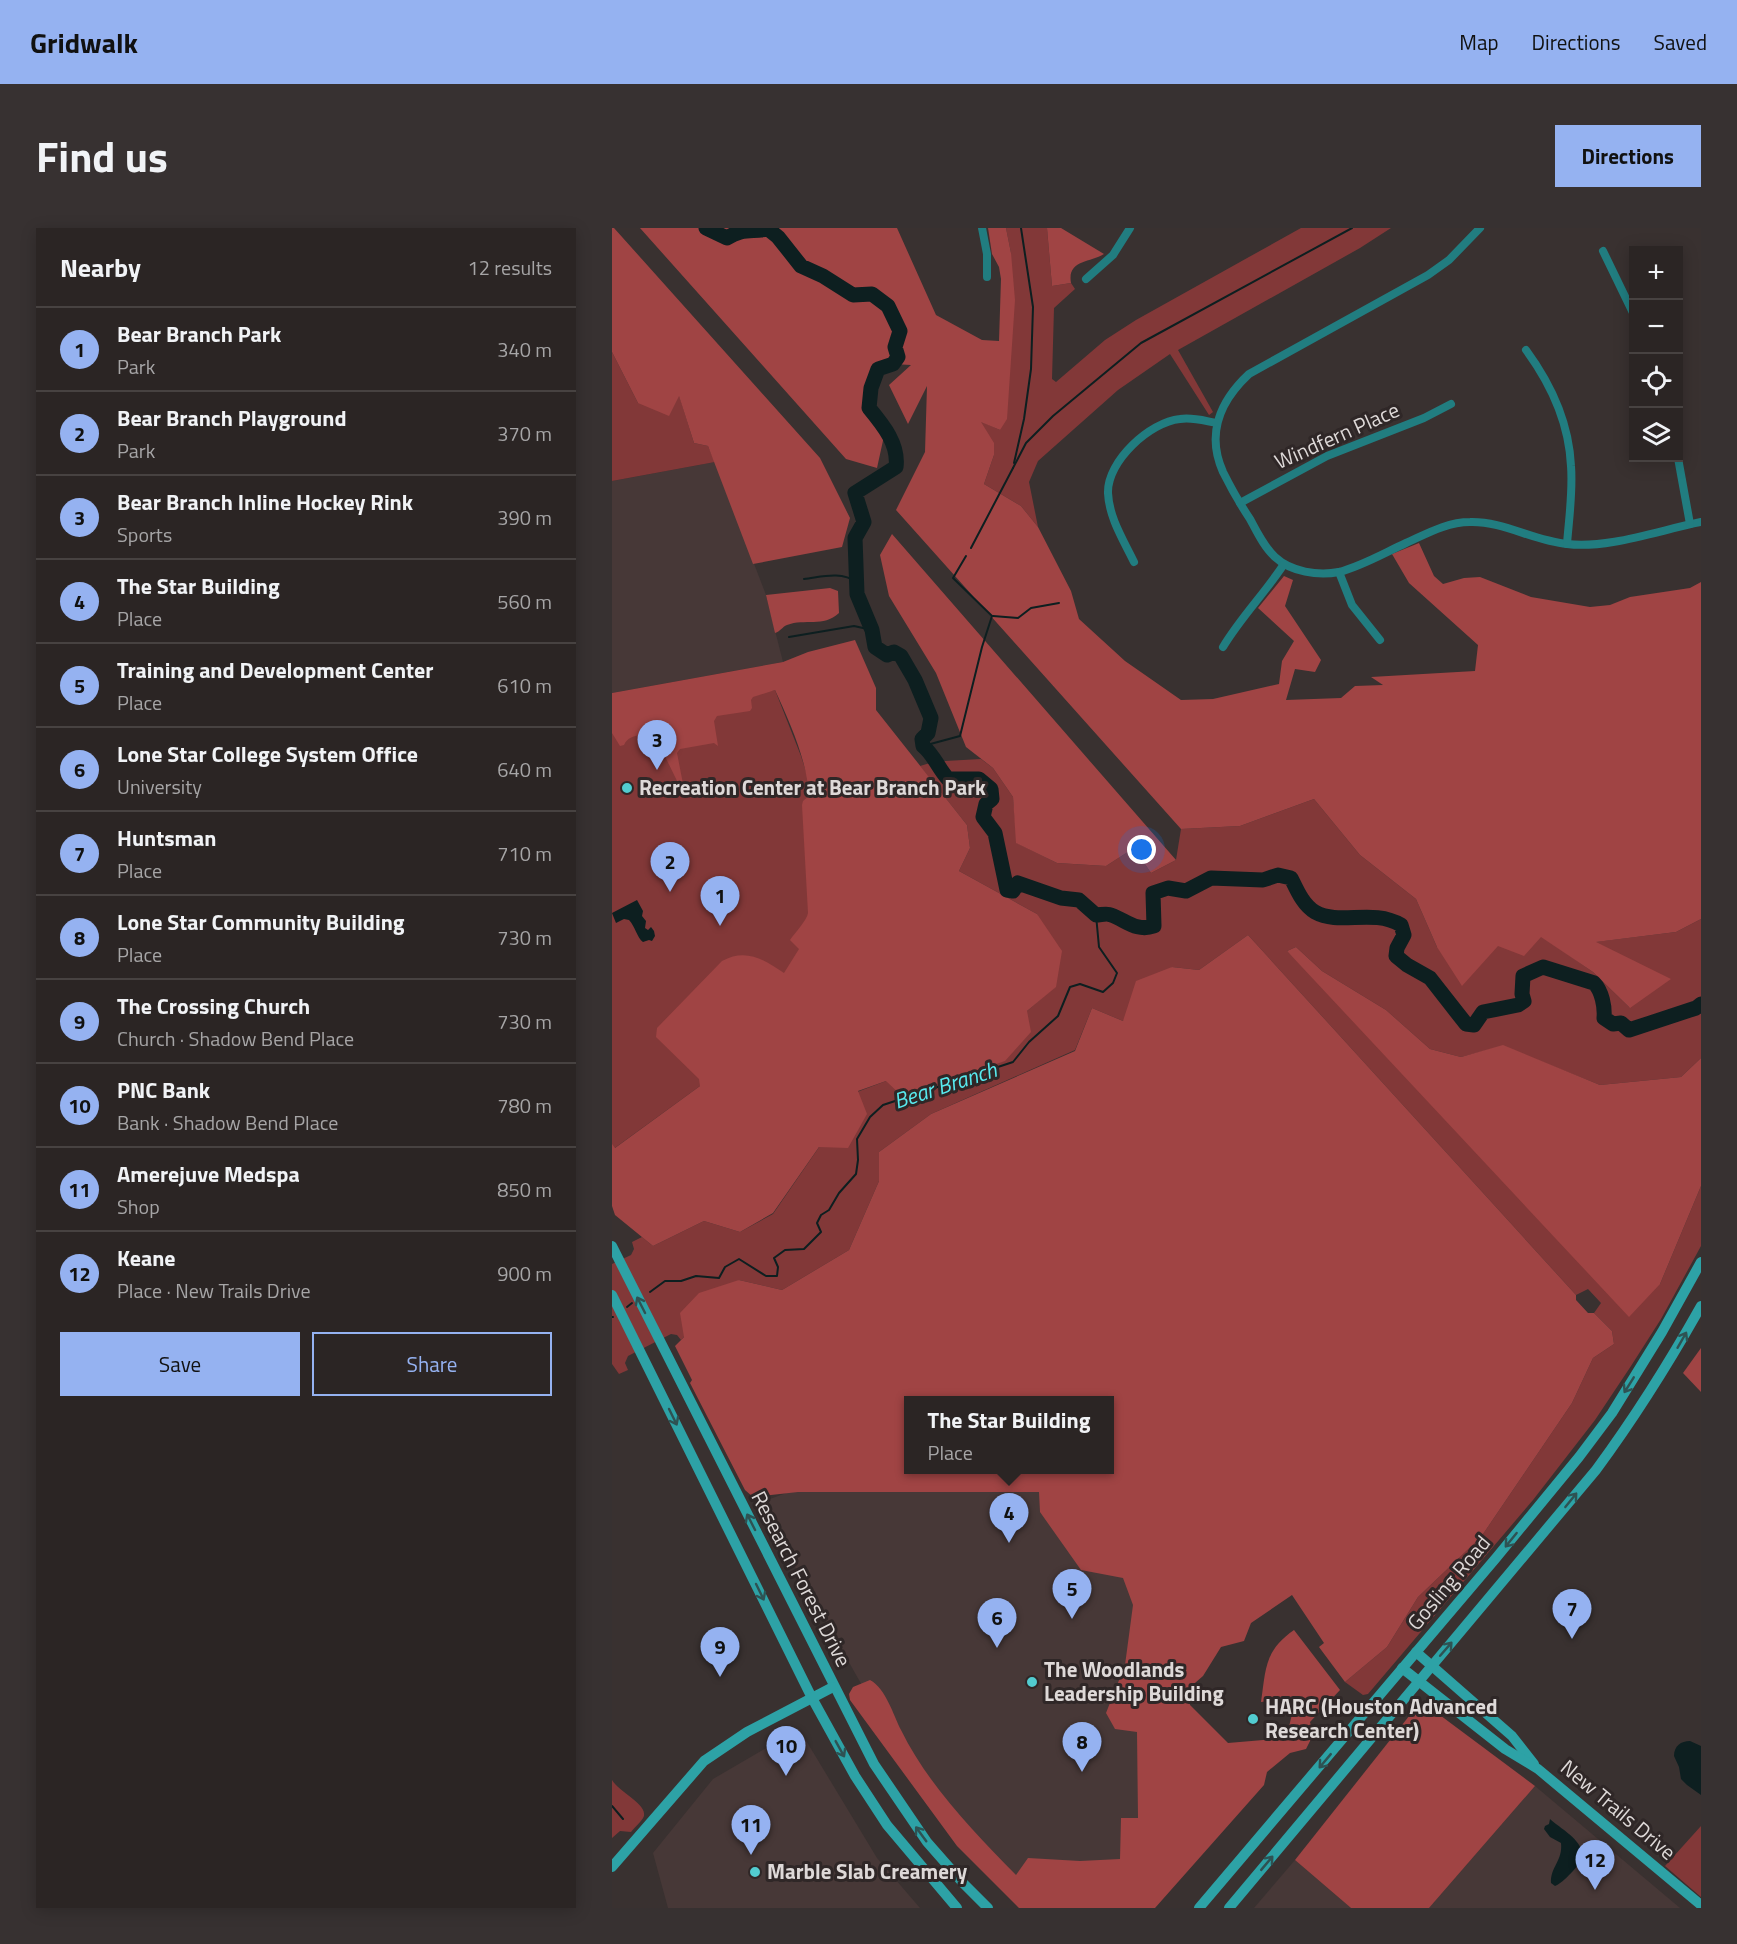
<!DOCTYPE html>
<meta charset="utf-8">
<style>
:root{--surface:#2b2524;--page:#373131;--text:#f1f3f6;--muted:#a6a5a6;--line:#474241;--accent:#95b2f1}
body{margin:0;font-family:"Titillium Web",sans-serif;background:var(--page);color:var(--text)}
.controls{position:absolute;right:18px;top:18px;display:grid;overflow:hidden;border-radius:0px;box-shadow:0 3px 15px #0003}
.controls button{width:54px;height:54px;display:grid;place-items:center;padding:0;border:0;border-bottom:2px solid var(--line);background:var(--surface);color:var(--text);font:30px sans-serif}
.you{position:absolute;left:530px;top:622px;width:21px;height:21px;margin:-15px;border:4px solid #fff;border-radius:50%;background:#1a73e8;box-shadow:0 0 0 9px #1a73e833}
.badge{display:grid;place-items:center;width:39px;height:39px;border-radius:50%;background:var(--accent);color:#111;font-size:20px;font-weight:700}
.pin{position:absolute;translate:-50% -50px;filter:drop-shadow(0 2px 3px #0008)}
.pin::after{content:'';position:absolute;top:32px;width:21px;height:18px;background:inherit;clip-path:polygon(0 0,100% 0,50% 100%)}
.popup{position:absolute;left:292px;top:1168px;width:210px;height:78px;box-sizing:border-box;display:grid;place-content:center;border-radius:0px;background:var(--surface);filter:drop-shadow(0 2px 4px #0005);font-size:20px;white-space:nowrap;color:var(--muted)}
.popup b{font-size:22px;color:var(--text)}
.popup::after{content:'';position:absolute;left:50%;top:100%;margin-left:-12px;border:12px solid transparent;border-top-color:var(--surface)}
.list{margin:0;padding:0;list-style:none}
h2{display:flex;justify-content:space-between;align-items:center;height:78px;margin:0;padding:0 24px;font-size:26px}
h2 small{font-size:20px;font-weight:400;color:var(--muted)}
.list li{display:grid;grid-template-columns:39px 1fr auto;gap:18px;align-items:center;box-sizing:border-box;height:84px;padding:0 24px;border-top:2px solid var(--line)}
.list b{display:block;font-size:22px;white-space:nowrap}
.list p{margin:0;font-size:20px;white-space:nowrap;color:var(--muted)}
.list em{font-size:20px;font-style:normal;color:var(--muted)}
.actions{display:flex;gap:12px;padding:18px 24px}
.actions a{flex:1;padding:14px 0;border:2px solid var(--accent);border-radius:0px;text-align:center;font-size:21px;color:var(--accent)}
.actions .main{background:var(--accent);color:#111}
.icon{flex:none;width:33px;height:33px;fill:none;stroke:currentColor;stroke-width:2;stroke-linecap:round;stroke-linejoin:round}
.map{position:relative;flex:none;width:1089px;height:1680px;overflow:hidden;border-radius:0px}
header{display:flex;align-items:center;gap:36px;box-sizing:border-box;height:84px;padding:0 30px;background:var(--accent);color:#111}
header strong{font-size:28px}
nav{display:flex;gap:33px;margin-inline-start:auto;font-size:21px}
.intro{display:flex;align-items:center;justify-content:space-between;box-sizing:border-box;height:144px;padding:0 36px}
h1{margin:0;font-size:42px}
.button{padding:15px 27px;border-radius:0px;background:var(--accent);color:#111;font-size:21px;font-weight:700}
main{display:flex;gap:36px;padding:0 36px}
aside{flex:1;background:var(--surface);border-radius:0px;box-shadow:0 3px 15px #0003}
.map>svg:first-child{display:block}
.built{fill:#473837}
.green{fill:#823838}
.forest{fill:#a04444;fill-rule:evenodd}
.water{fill:#0d1f20}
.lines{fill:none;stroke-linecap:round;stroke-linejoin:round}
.stream{stroke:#0d1f20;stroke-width:2}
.river{stroke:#0d1f20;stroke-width:15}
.street{stroke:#217d80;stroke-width:8}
.secondary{stroke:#2da2a6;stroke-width:10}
.oneway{stroke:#2e5253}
.poi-dot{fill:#52ccd0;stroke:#2f2727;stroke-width:2}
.labels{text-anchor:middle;stroke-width:6;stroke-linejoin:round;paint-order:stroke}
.street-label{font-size:21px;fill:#ded9d8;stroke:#2f2727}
.poi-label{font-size:21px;font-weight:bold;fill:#ded9d8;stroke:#2f2727;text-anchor:start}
.water-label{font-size:22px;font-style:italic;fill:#58eaef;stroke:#2f2727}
</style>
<header>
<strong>Gridwalk</strong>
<nav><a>Map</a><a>Directions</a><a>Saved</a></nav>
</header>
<div class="intro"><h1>Find us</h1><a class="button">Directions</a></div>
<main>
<aside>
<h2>Nearby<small>12 results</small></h2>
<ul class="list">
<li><span class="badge">1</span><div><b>Bear Branch Park</b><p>Park</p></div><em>340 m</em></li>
<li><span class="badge">2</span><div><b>Bear Branch Playground</b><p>Park</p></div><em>370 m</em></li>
<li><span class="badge">3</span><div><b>Bear Branch Inline Hockey Rink</b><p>Sports</p></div><em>390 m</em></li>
<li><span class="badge">4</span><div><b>The Star Building</b><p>Place</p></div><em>560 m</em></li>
<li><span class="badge">5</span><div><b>Training and Development Center</b><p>Place</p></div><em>610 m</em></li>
<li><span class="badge">6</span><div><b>Lone Star College System Office</b><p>University</p></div><em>640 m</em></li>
<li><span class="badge">7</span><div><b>Huntsman</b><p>Place</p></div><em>710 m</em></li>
<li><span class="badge">8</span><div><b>Lone Star Community Building</b><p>Place</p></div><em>730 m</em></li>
<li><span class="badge">9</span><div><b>The Crossing Church</b><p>Church · Shadow Bend Place</p></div><em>730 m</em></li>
<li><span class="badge">10</span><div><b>PNC Bank</b><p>Bank · Shadow Bend Place</p></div><em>780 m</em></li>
<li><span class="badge">11</span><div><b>Amerejuve Medspa</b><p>Shop</p></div><em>850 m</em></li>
<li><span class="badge">12</span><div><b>Keane</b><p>Place · New Trails Drive</p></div><em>900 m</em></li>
</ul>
<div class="actions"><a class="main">Save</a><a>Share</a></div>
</aside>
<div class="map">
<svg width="1089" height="1680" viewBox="0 0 1089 1680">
<rect width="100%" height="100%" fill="#393130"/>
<g class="built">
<polygon points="103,234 154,367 171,434 0,465 0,253"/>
<polygon points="185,1261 429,1262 539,1349 546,1671 412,1669 269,1491 147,1275"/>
<polygon points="187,1501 265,1630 308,1680 56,1680 41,1625 101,1551"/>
<polygon points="923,1558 1068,1680 817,1680"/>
<polygon points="683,1632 739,1680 642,1680"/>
</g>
<g class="green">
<polygon points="394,0 435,0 440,58 459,55 463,61 442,80 440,151 444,154 493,112 524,92 689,0 779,0 748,20 566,122 601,184 597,187 558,126 506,162 426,233 417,254 426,299 409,278 372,256 382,227 368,193 388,202 399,25"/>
<polygon points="0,124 26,175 67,167 82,215 96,218 103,234 0,253"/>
<polygon points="163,462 189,528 197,553 217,690 88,858 0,922 0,491"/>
<polygon points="369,531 381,540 401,569 405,615 445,635 494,638 522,620 539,645 564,632 569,601 628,598 702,571 748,627 804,671 825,719 886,718 929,708 981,744 1018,780 983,714 1064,704 1089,691 1089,830 1069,849 988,857 891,818 849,829 818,821 774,782 710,743 684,719 675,723 1048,1056 1089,958 1089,1018 1049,1091 1019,1138 983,1192 921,1272 756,1466 751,1467 733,1454 775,1419 806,1369 869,1309 960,1175 981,1130 1002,1116 1000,1103 982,1085 989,1075 976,1061 964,1067 636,707 587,742 560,739 511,793 480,780 463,822 319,886 267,924 267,953 237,1022 170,1062 127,1052 69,1112 65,1107 59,1106 16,1128 13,1135 16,1142 7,1146 0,1136 0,1036 19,1027 22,1021 20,1014 30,1009 41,1018 92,993 128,1004 161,986 245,864 274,853 415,783 443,759 425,686 347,643 358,620 355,597 308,538 318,535 320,539 333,533"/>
<path d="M0,1552C7,1564 35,1576 32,1588C30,1593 23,1599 19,1604L8,1603L0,1610Z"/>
<polygon points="1089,1598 1089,1669 1053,1638"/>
</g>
<g class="forest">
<polygon points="0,0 2,0 208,230 238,290 230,319 141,336 96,218 82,215 67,168 57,188 26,175 0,124"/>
<polygon points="28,0 285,0 324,87 370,112 387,113 389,51 387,39 380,26 376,0 394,0 399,25 403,72 395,191 388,202 369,194 382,215 382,227 372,256 409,278 426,299 459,363 467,391 513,433 569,472 601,471 667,456 670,433 682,413 646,380 672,348 681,352 673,378 709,432 703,444 683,441 674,472 729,470 743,458 771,457 759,449 863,443 866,417 797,355 780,326 807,315 822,348 831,356 852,350 868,349 919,369 978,379 998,377 1018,369 1078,360 1089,354 1089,691 1064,704 984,714 1059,751 1018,780 981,744 929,709 912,728 886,718 850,758 825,719 804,671 748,627 702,571 628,598 569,601 284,282 313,224 315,158 296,196 277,157 299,137 263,135 254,167 272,208 265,240 234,231"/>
<path d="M435,0H449L492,26C477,35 455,32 459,55L440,58Z"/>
<polygon points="280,306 564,632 539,645 522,620 494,638 445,635 404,615 401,569 381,540 354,519 324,445 277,368 268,327"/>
<path d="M218,360L226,363L227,385C211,400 193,390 175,397C170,399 169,403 163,405L154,367Z"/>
<path d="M243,412L264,460V482L355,597L358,620L347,643L425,686L450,723L444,759L415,783L419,804L393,833L290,868L274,853L246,863L255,886L236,920L207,919L161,985L128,1004L92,993L41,1018L3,987L0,978V916L3,920L88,858L87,851L44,809L45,800L110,733C134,720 151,731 172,745L187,721L178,712C183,705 195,692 196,685L190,577L191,573L197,568C195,532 178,495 163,462L141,469L139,472L140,480L138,483L105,488L102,493L106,518L102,515L68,521L65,525L72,561H69L44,510C34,506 17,505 12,517L8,518L0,505V465L171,434L196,424Z"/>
<path d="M636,707L964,1067V1072L976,1085H982L1000,1103L1002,1116L981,1130L960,1175L869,1309L806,1369L775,1419L733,1454L707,1419L712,1415L680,1367L639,1395L632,1413L609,1419L591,1448L576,1461L578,1477L616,1515L664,1511L676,1503L680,1486L671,1471L649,1474C654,1441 652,1423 682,1402L728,1462L698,1494L701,1507L694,1521L678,1525L655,1544L652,1557L543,1680H407L345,1618L238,1472L237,1466L241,1459L258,1452C274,1461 281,1486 289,1502C316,1557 362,1604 404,1647L416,1630L468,1633L508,1631L509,1590H526L525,1504L503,1501L494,1485L513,1437L521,1377L511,1350L469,1342L428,1284L427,1264H186L141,1269L133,1262L78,1155L80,1152L63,1118L72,1109L68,1085L87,1065L127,1052L170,1062L237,1022L267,953V924L319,886L463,823L480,780L511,793L524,753L560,739L587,742ZM296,1172H498V1242H296Z"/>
<polygon points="684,719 710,743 774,782 818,821 849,829 891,817 988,857 1069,849 1089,830 1089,958 1048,1056 1017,1089 675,723"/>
<polygon points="1089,1120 1089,1164 1071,1145"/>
<polygon points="809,1473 923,1558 817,1680 739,1680 683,1632"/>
</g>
<g class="water">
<path d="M25,672L31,683L30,688L34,693L33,700L36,702L39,699L42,703L43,708L40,713L37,712L31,714C25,710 23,698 17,692L12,691L4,695L0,685Z"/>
<path d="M1078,1513L1089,1518V1567L1075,1557L1069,1551L1067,1539L1062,1528C1062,1518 1069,1513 1078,1513Z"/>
<path d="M938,1591C952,1604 986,1619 961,1643C956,1648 950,1655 943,1658L939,1655C938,1639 951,1633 949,1615L938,1609L932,1601L933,1598L937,1596Z"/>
</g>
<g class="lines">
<g class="stream">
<polyline points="402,235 412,191 419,141 421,79 409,0"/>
<polyline points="401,240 414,215 441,188 529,115 740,0"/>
<polyline points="359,320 401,240"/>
<path d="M192,351C210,349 228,343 245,354"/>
<polyline points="381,388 406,390 419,380 447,375"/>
<polyline points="177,409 242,398 260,402"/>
<polyline points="311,518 348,508 370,419 380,388 341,350 354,328"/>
<polyline points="38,1064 53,1053 69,1053 84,1048 107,1050 113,1039 127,1031 154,1048 165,1048 166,1039 162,1030 173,1022 192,1021 209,1004 205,995 209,987 217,982 227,965 244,946 246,932 245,911 258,889 271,877 401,834 417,814 446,788 458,759 468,756 491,764 501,755 505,745 487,719 484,687"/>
<polyline points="15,1079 20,1075"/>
<polyline points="0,1089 1,1089"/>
<polyline points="0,1578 11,1591"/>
</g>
<path class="river" d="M94,0L115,10C130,0 139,4 156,1L166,9L189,38L211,48L241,67L260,66L276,78L288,103L283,119L286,129L281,136L266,141L259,160L257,180C271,197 287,216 284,239L243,265L252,294L243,310L245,366L260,402L263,419L275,427L282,424L289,428L303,452L319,490L316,505L310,511L311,518C322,527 326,540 336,551H367L379,561L380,571L374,576L371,589L383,605L395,662L401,663L406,655L449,670L467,672L484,687C489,687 495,685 499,687C514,692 524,704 542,698L541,665L556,660L574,663L599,650L651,652L666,647L679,650C685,662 691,677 703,684C728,698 760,680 789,697L792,707L785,720L784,728L795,737L818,750L854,796L862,797L871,784L906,777L912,773L910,766L911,748L931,739L982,755C990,763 993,779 992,790L1001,796L1009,795L1017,802L1084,780L1089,776"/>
<g class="street">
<polyline points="370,0 375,26 375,49"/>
<path d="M868,0L837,32L816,47L637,146C608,173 594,206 611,244C619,260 628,276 638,291C645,304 652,319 663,329C679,344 706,348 727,344C750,338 772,325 794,315C814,306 835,294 858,294C891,293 922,313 955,316C996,321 1048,302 1089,294"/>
<polyline points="991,23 1022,87"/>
<polyline points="474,51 501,27 518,0"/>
<path d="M914,122C939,156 957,195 959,238C961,264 957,290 955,316"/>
<polyline points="1066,230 1078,296"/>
<polyline points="628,275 715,228 812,190 839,176"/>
<path d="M522,334C512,313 497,290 496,265C495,233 538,194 568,191C581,189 593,193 605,195"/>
<polyline points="727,344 740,377 768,412"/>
<path d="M611,419C629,389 653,365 672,336"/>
</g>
<g class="secondary">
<polyline points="0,1018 262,1536 315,1614 351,1655 376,1680"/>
<polyline points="0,1067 200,1470 243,1548 275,1597 345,1680"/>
<polyline points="804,1424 900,1508 922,1536"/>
<polyline points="790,1440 893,1521 926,1541 1089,1677"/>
<polyline points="0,1639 92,1533 135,1504 221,1459"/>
<polyline points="587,1680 884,1330 967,1229 1000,1185 1050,1104 1089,1034"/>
<path d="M617,1680L984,1242C1023,1189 1057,1135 1089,1078"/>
</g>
</g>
<defs><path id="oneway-shaft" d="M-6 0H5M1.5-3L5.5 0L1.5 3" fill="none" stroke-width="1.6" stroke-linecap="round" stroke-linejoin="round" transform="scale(1.5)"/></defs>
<g class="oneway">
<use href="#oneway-shaft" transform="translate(29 1077) rotate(-117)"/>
<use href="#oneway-shaft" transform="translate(1070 1112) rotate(-60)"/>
<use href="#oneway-shaft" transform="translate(1017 1157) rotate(122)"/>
<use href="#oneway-shaft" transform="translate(61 1189) rotate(64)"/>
<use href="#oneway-shaft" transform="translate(959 1272) rotate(-51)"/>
<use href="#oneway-shaft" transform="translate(139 1294) rotate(-117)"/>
<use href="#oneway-shaft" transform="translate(899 1312) rotate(129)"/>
<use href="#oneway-shaft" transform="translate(148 1364) rotate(64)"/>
<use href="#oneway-shaft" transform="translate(834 1421) rotate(-49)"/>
<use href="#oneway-shaft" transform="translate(228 1521) rotate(61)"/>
<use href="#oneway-shaft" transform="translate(713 1533) rotate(130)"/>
<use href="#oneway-shaft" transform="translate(309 1606) rotate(-126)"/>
<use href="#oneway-shaft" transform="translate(655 1635) rotate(-50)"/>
</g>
<g class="poi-dot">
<circle cx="15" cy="560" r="6"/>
<circle cx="420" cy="1454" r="6"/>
<circle cx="641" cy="1491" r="6"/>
<circle cx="143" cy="1644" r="6"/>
</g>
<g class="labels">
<g class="street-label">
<text transform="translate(725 208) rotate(-24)" y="7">Windfern Place</text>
<text transform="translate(189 1351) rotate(63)" y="7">Research Forest Drive</text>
<text transform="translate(837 1355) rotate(-50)" y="7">Gosling Road</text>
<text transform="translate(1006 1582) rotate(40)" y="7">New Trails Drive</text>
</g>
<g class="poi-label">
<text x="27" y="567">Recreation Center at Bear Branch Park</text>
<text x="432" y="1449">The Woodlands<tspan x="432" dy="24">Leadership Building</tspan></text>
<text x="653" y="1486">HARC (Houston Advanced<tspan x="653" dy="24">Research Center)</tspan></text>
<text x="155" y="1651">Marble Slab Creamery</text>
</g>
<g class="water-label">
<text transform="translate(333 857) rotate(-18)" y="8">Bear Branch</text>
</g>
</g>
</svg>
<div class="controls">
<button>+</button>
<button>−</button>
<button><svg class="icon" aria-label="locate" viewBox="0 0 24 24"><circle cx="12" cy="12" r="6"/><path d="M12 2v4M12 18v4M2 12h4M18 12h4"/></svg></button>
<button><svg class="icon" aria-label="layers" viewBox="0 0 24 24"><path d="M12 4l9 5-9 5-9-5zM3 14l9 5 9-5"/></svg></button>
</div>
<div class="you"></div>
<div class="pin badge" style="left:108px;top:698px">1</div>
<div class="pin badge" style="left:58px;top:664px">2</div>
<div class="pin badge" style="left:45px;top:542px">3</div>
<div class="pin badge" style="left:397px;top:1315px">4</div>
<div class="popup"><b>The Star Building</b>Place</div>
<div class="pin badge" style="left:460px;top:1391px">5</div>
<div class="pin badge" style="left:385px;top:1420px">6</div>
<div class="pin badge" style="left:960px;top:1411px">7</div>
<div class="pin badge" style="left:470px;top:1544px">8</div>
<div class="pin badge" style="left:108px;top:1449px">9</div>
<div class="pin badge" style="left:174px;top:1548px">10</div>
<div class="pin badge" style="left:139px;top:1627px">11</div>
<div class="pin badge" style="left:983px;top:1662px">12</div>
</div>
</main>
